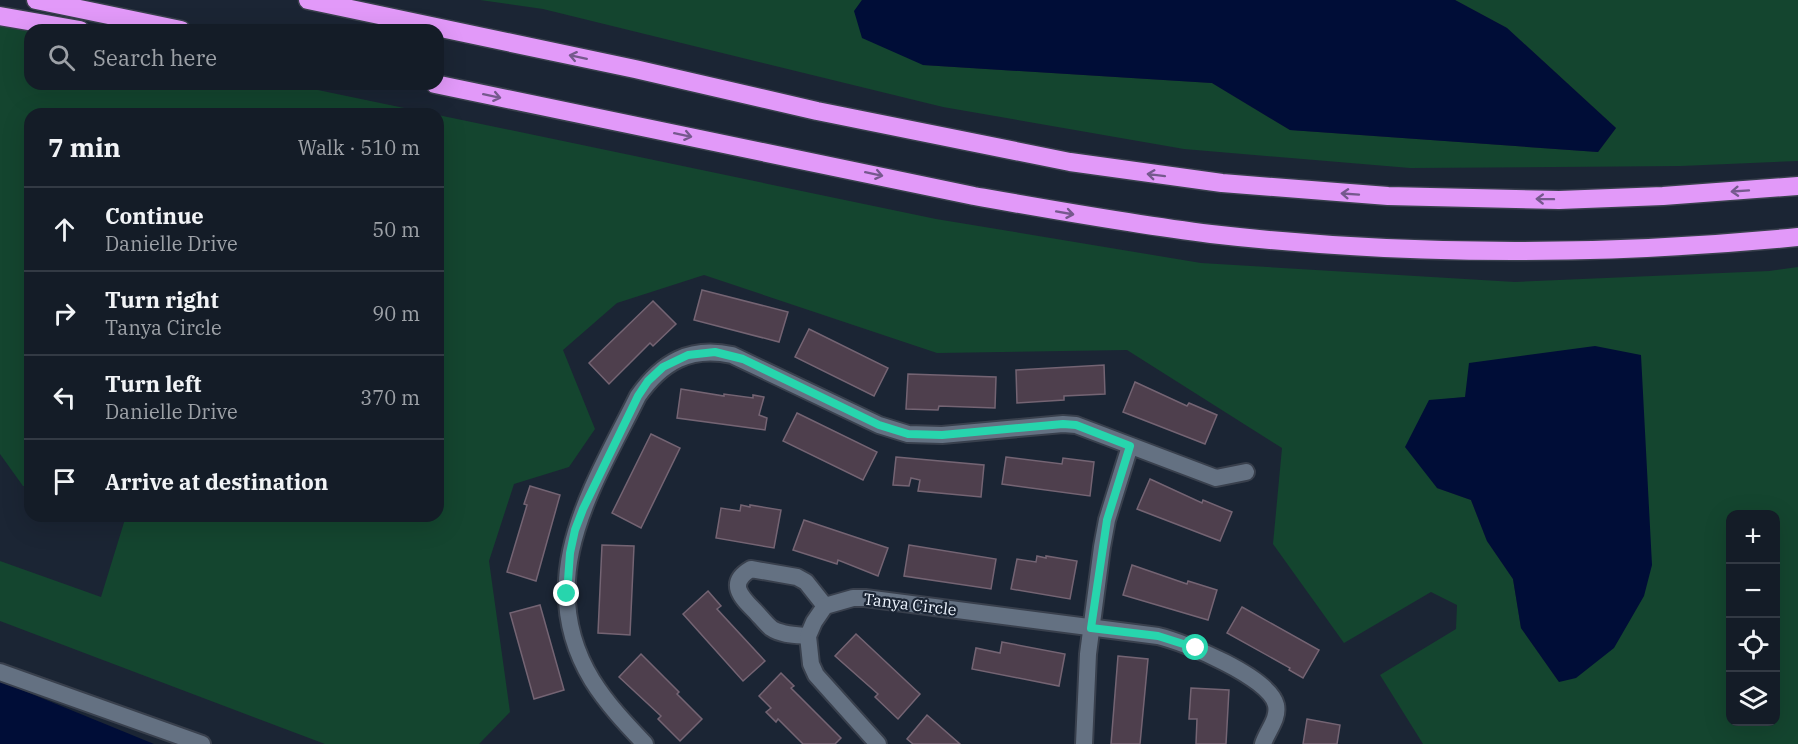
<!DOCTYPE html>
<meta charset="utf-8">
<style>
:root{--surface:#141c27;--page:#212933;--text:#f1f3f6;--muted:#9da1a7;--line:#333a44}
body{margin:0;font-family:"IBM Plex Serif",serif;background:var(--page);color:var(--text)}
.controls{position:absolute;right:18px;bottom:18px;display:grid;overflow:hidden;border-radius:12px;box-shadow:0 6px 24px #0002}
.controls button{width:54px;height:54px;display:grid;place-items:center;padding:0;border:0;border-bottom:2px solid var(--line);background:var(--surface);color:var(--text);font:30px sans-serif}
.stop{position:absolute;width:18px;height:18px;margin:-14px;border:4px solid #27d5ad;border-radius:50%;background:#fff}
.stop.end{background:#27d5ad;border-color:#fff;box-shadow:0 2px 6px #0008}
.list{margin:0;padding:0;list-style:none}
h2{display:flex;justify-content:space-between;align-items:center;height:78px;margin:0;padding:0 24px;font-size:26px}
h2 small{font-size:20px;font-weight:400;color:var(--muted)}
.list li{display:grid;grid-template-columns:39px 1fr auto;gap:18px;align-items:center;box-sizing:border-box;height:84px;padding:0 24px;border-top:2px solid var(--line)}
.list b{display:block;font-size:22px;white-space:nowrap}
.list p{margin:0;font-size:20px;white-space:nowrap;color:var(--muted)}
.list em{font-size:20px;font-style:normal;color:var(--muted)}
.icon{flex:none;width:33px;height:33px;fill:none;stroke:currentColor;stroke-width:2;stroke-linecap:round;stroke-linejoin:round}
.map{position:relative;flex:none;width:1798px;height:744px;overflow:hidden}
.search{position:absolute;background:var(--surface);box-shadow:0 6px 24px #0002;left:24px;top:24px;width:420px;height:66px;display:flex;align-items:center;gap:15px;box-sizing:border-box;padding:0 21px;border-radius:18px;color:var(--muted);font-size:22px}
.panel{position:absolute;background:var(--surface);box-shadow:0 6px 24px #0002;left:24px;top:108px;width:420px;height:414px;border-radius:18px}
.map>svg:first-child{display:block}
.green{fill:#14452f;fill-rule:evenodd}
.water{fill:#000d37}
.building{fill:#4e3f4d;stroke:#746473;stroke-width:1.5}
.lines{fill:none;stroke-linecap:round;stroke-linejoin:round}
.minor-casing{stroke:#39404d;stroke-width:20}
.highway-casing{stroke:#39404d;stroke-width:21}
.minor{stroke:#647182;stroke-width:16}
.highway{stroke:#e299f9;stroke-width:18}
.oneway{stroke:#75598d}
.route{stroke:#27d5ad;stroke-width:8}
.labels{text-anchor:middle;stroke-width:4.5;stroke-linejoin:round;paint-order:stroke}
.street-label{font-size:16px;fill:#ecf3fd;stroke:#1b2534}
</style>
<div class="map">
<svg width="1798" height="744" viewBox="0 0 1798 744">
<rect width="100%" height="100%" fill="#1b2534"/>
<g class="green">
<polygon points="480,0 862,0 855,11 923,65 1212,83 1290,130 1598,152 1616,128 1507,28 1455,0 1798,0 1798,161 1681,166 1410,168 1184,149 943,107 543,9"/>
<polygon points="0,23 30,30 30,84 289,84 433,114 30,114 30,487 23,486 0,454"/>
<path d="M438,115L936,219L1201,263L1515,282L1769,271L1798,267V744H1423L1380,675L1456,629L1457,605L1431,592L1344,643L1273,544L1282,448L1127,350L937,353L704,275L617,303L563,350L595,429L569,467L514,484L489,561L510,712L479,744H325L0,621V561L101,597L126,516H438ZM1465,397L1559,682L1521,628L1513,579L1487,541L1471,500L1437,488L1429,401ZM1730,514H1776V722H1730Z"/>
</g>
<g class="water">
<polygon points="862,0 1455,0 1507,28 1616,128 1598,152 1290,130 1212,83 923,65 862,38 854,11"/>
<polygon points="1595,346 1641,355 1652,565 1644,596 1614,648 1576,678 1559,682 1521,628 1513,579 1487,541 1471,500 1437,488 1405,447 1429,400 1465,397 1469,363"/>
<polygon points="0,681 154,744 0,744"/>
</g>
<g class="building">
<polygon points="702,290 788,312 779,342 694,320"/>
<polygon points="653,301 676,324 653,346 650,343 609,384 589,363"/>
<polygon points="809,329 888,368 874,396 795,357"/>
<polygon points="1104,365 1105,394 1064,396 1064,400 1017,403 1016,370"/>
<polygon points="908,374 996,377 995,408 939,406 938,410 906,409"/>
<polygon points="1135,382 1187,406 1189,403 1217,415 1205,444 1123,412"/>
<polygon points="681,389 724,396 724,394 753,398 753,395 764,397 759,415 767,418 765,430 677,418"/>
<polygon points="797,413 877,452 863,480 783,441"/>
<polygon points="651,434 680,448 641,528 612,513"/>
<polygon points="896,457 984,465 981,497 918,491 920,480 911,478 909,486 893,485"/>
<polygon points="1006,457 1062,464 1063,458 1094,462 1090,496 1002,484"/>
<polygon points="1150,479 1202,503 1203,500 1232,512 1220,541 1137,509"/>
<polygon points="530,486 560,495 536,581 507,572 527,505 524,504"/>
<polygon points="741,505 750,507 750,505 781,510 774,548 716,538 721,508 740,511"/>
<polygon points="804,520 888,548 878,576 838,560 837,564 793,550"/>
<polygon points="602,545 634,546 630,635 598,633"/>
<polygon points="909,545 996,559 991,589 904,576"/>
<polygon points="1037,556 1046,558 1046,556 1077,561 1070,599 1011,589 1017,559 1036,562"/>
<polygon points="1132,565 1187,584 1188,581 1217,590 1208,620 1123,595"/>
<polygon points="708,591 721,606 717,609 765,661 743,681 683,614"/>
<polygon points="540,605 564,690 534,699 510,613"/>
<polygon points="1242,607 1319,650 1303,678 1289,670 1290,668 1227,633"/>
<polygon points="856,634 920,694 898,719 875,697 878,694 835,656"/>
<polygon points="1002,642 1065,654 1059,686 972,669 976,648 1000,653"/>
<polygon points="641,654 679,692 677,694 702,719 680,741 658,719 661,716 619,677"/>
<polygon points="1118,656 1148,659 1140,744 1111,744"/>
<polygon points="781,673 794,686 791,688 841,738 835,744 803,744 778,719 776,722 766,712 771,708 759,696"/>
<polygon points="1191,688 1229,690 1226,744 1196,744 1197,719 1189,719"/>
<polygon points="927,715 960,744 913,744 907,739"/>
<polygon points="1307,719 1340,725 1337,744 1303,744"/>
</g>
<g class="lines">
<defs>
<g id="minor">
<path d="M808,636C796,635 781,635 771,628C765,623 760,616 754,610C741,597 727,583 751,569L797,577L806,582L825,606"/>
<polyline points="0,672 202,744"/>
<path d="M645,744C626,724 607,704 592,680C531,579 593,487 638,396C662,362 690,346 732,355L879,425L908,434L942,435L1063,424L1076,425L1216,478L1246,472"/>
<path d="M878,744L816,675L811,664L808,636L814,622L825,606L853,598H865L1158,636C1184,642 1270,677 1276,705C1279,719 1267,731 1263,744"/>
<polyline points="1084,744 1088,654 1102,547 1107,520 1130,446"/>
</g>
<g id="highway">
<polyline points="36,0 181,30"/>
<polyline points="308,0 635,69 817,111 1070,162 1222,183 1388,196 1559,200 1663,196 1798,186"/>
<polyline points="0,16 80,30"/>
<path d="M435,84L974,196C1053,210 1131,224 1211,234C1404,256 1604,256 1798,237"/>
</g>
</defs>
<use href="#minor" class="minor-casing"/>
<use href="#highway" class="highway-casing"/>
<use href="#minor" class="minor"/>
<use href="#highway" class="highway"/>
</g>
<defs><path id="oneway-shaft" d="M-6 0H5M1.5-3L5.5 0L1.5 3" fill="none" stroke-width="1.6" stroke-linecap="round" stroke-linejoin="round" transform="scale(1.5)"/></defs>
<g class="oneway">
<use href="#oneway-shaft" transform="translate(578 57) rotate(-168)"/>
<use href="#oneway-shaft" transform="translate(492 96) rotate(12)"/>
<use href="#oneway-shaft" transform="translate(683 135) rotate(12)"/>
<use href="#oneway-shaft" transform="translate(874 174) rotate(12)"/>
<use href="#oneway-shaft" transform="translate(1156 175) rotate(-173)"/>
<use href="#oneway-shaft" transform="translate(1740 191) rotate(176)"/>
<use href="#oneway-shaft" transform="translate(1350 194) rotate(-176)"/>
<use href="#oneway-shaft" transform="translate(1545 199) rotate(-179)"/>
<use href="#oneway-shaft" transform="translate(1065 213) rotate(10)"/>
</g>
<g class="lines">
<polyline class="route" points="567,594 570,553 575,530 583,509 638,396 648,381 663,367 688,355 715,352 743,359 879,425 908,434 942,435 1063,424 1076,425 1130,446 1107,520 1091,628 1158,636 1196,648"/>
</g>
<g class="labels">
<g class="street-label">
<text transform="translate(910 604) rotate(7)" y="6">Tanya Circle</text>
</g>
</g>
</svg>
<div class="controls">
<button>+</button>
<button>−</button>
<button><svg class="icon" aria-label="locate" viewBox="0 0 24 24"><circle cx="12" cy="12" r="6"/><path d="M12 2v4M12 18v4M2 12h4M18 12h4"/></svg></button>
<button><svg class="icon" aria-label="layers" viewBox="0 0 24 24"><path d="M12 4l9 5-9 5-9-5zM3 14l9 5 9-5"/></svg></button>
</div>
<div class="stop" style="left:1196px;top:648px"></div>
<div class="stop end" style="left:567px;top:594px"></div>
<div class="search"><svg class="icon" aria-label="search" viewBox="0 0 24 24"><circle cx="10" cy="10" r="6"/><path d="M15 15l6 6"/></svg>Search here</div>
<section class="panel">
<h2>7 min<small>Walk · 510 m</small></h2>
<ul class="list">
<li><svg class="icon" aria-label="ahead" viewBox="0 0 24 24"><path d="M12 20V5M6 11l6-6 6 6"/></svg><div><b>Continue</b><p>Danielle Drive</p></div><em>50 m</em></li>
<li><svg class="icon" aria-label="right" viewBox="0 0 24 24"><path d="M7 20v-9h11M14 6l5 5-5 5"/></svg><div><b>Turn right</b><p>Tanya Circle</p></div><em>90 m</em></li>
<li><svg class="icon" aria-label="left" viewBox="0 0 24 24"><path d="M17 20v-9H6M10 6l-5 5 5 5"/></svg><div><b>Turn left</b><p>Danielle Drive</p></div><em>370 m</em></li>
<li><svg class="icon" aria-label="arrive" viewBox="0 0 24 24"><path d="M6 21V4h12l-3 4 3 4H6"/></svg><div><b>Arrive at destination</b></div></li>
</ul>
</section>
</div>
